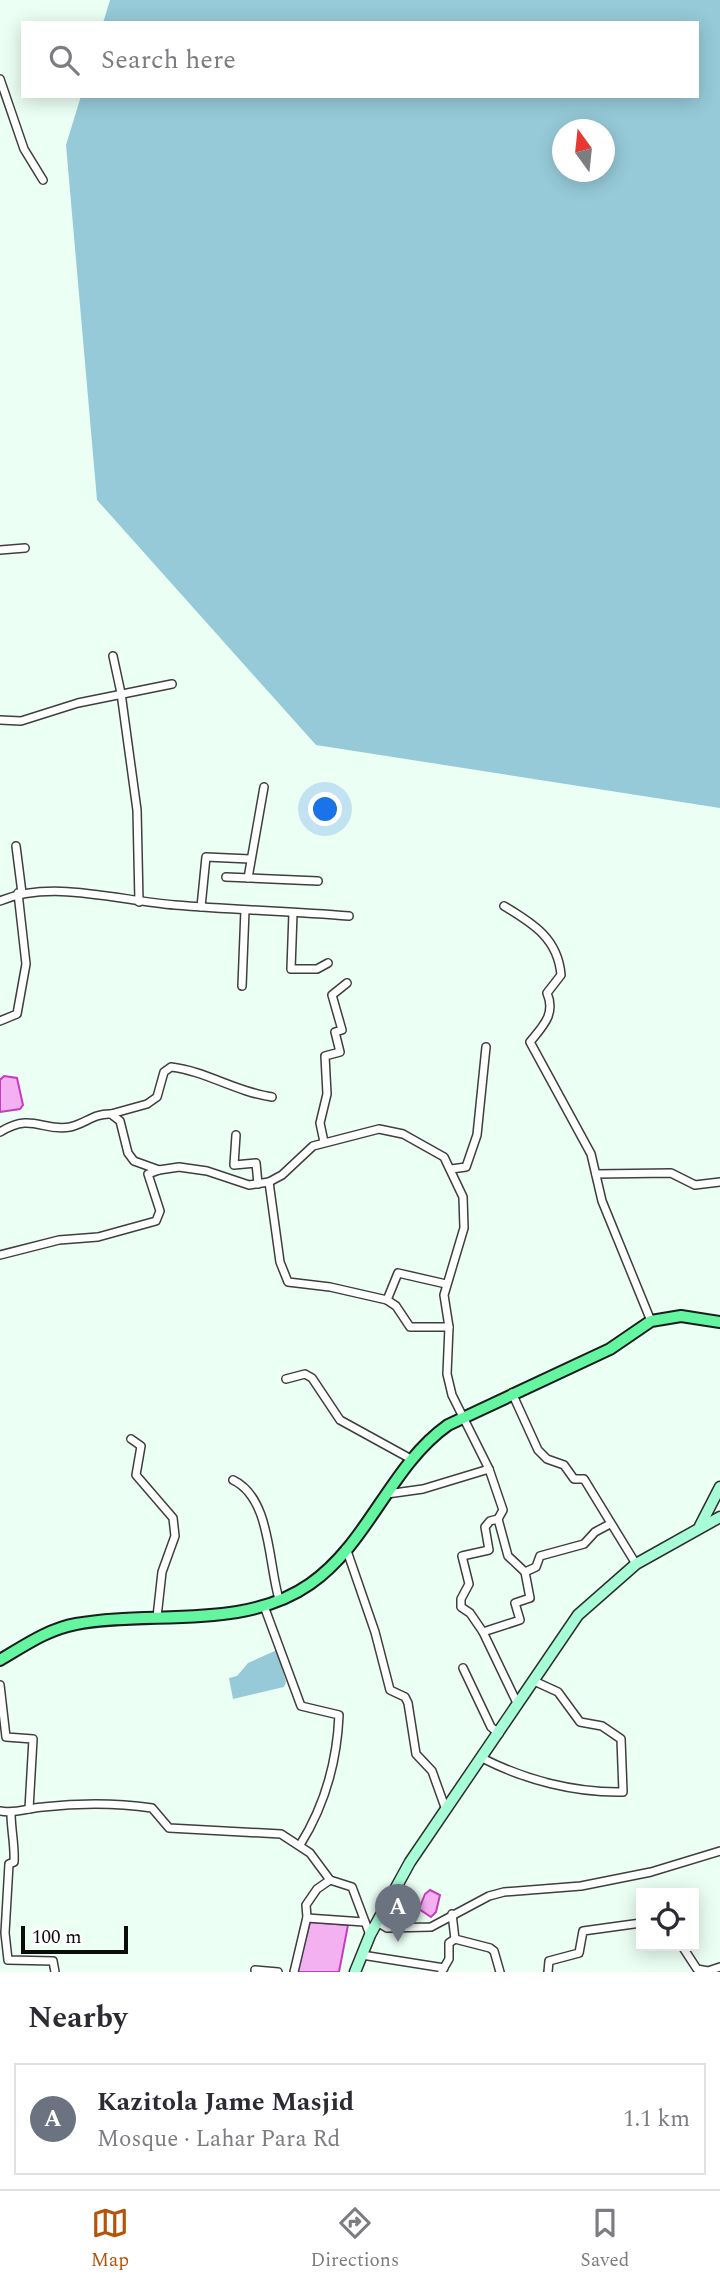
<!DOCTYPE html>
<meta charset="utf-8">
<style>
:root{--surface:#fff;--page:#f2f2f3;--text:#2b2b33;--muted:#7c7c81;--line:#e1e1e2;--accent:#b45309}
body{margin:0;font-family:Spectral,serif;background:var(--page);color:var(--text)}
.controls{position:absolute;right:21px;bottom:21px;display:grid;overflow:hidden;border-radius:0px;box-shadow:0 4px 18px #0003}
.controls button{width:63px;height:63px;display:grid;place-items:center;padding:0;border:0;border-bottom:2px solid var(--line);background:var(--surface);color:var(--text);font:35px sans-serif}
.compass{position:absolute;left:552px;top:119px;width:63px;height:63px;border-radius:50%;background:var(--surface);box-shadow:0 4px 18px #0003;rotate:345deg}
.scale{position:absolute;left:21px;bottom:18px;width:107px;box-sizing:border-box;padding-left:7px;border:4px solid #0c0c0c;border-top:0;font-size:19px;line-height:24px;white-space:nowrap;color:#0c0c0c;-webkit-text-stroke:5px #fff;paint-order:stroke}
.you{position:absolute;left:326px;top:810px;width:24px;height:24px;margin:-18px;border:5px solid #fff;border-radius:50%;background:#1a73e8;box-shadow:0 0 0 10px #1a73e833}
.badge{display:grid;place-items:center;width:46px;height:46px;border-radius:50%;background:var(--accent);color:#fff;font-size:23px;font-weight:700}
.pin{position:absolute;translate:-50% -58px;filter:drop-shadow(0 2px 4px #0008)}
.pin::after{content:'';position:absolute;top:37px;width:24px;height:21px;background:inherit;clip-path:polygon(0 0,100% 0,50% 100%)}
.list{margin:0;padding:0;list-style:none}
h2{display:flex;justify-content:space-between;align-items:center;height:91px;margin:0;padding:0 28px;font-size:30px}
h2 small{font-size:23px;font-weight:400;color:var(--muted)}
.list li{display:grid;grid-template-columns:46px 1fr auto;gap:21px;align-items:center;box-sizing:border-box;height:112px;margin:0 14px 14px;padding:0 14px;border:2px solid var(--line);border-radius:0px}
.list b{display:block;font-size:26px;white-space:nowrap}
.list p{margin:0;font-size:23px;white-space:nowrap;color:var(--muted)}
.list em{font-size:23px;font-style:normal;color:var(--muted)}
.icon{flex:none;width:38px;height:38px;fill:none;stroke:currentColor;stroke-width:2;stroke-linecap:round;stroke-linejoin:round}
.map{position:relative;flex:none;width:720px;height:1972px;overflow:hidden}
.search{position:absolute;background:var(--surface);box-shadow:0 4px 18px #0003;left:21px;right:21px;top:21px;height:77px;display:flex;align-items:center;gap:18px;box-sizing:border-box;padding:0 24px;border-radius:0px;color:var(--muted);font-size:26px}
.sheet{height:217px;background:var(--surface)}
nav{display:flex;justify-content:space-around;align-items:center;box-sizing:border-box;height:98px;border-top:2px solid var(--line);background:var(--surface);font-size:19px;color:var(--muted)}
nav a{display:grid;justify-items:center;gap:4px}
nav .on{color:var(--accent)}
.map>svg:first-child{display:block}
.forest{fill:#96cad8;fill-rule:evenodd}
.water{fill:#f4b1f2;stroke:#ca3ac1;stroke-width:2}
.lines{fill:none;stroke-linecap:round;stroke-linejoin:round}
.minor-casing{stroke:#3f3f3f;stroke-width:10}
.secondary-casing{stroke:#2e2e2e;stroke-width:13}
.primary-casing{stroke:#1d1d1d;stroke-width:14}
.minor{stroke:#fff;stroke-width:7}
.secondary{stroke:#a7fdd6;stroke-width:10}
.primary{stroke:#64f5a1;stroke-width:10}
</style>
<div class="map">
<svg width="720" height="1972" viewBox="0 0 720 1972">
<rect width="100%" height="100%" fill="#ebfff4"/>
<g class="forest">
<path d="M110,0H720V808L316,745L97,500L66,145L81,96H697V23H103ZM562,130H604V172H562Z"/>
<polygon points="277,1650 286,1682 284,1687 233,1699 229,1678 237,1676 248,1663"/>
</g>
<g class="water">
<polygon points="4,1076 17,1078 23,1105 20,1109 0,1112 0,1080"/>
<polygon points="430,1890 440,1895 436,1912 431,1917 419,1909 425,1894"/>
<polygon points="310,1922 348,1925 339,1972 297,1972"/>
</g>
<g class="lines">
<defs>
<g id="minor">
<polyline points="0,79 24,149 43,180"/>
<polyline points="0,550 25,548"/>
<polyline points="113,656 121,693 137,810 139,902"/>
<polyline points="0,720 21,721 78,703 172,684"/>
<polyline points="16,846 22,893"/>
<polyline points="226,877 318,881"/>
<polyline points="248,878 264,787"/>
<path d="M0,901C52,879 120,901 175,905C234,910 291,911 349,916"/>
<path d="M504,906C534,924 558,939 561,975L547,993C556,1014 543,1026 530,1042L591,1154L602,1201L651,1321"/>
<polyline points="201,907 206,857 250,859"/>
<polyline points="293,913 291,969 317,969 328,963"/>
<polyline points="242,986 245,910"/>
<polyline points="0,1021 17,1014 26,964 18,893"/>
<path d="M111,1114L147,1104L157,1097L164,1072L171,1067C206,1071 236,1092 272,1097"/>
<path d="M0,1132C33,1112 41,1132 70,1127C85,1124 94,1113 111,1114L120,1121L128,1153L134,1161L159,1170L179,1167L207,1171L249,1185L269,1182L282,1175L313,1146L379,1129L403,1134L444,1157L463,1197L464,1228L444,1295L449,1327L447,1374L452,1395L489,1469L503,1510L498,1519L508,1556L525,1572L530,1598L515,1603L520,1620L483,1632L518,1705"/>
<polyline points="236,1135 234,1165 256,1163 258,1184"/>
<polyline points="324,1142 320,1123 327,1094 325,1056 340,1052 335,1032 342,1030 332,995 347,983"/>
<polyline points="451,1169 466,1167 477,1135 486,1047"/>
<polyline points="596,1174 671,1173 695,1185 720,1182"/>
<polyline points="269,1182 280,1262 288,1282 330,1287 387,1300 398,1273 446,1284"/>
<polyline points="0,1255 59,1240 98,1237 156,1221 160,1211 148,1174 159,1170"/>
<polyline points="387,1300 396,1306 410,1327 449,1327"/>
<polyline points="286,1379 305,1374 312,1378 340,1420 411,1459"/>
<polyline points="512,1393 538,1450 547,1459 564,1465 574,1479 584,1479 636,1564"/>
<polyline points="131,1439 141,1446 136,1475 173,1518 175,1536 162,1572 157,1617"/>
<path d="M233,1480C271,1498 268,1563 279,1599"/>
<polyline points="387,1494 423,1489 489,1469"/>
<polyline points="346,1548 375,1632 390,1690 405,1697 408,1703 416,1754 432,1771 446,1810"/>
<polyline points="525,1572 536,1567 540,1556 584,1544 595,1532 610,1524"/>
<path d="M264,1606L301,1706L339,1715C337,1763 325,1805 300,1845"/>
<polyline points="483,1632 470,1613 461,1607 461,1599 469,1584 462,1556 489,1550 485,1527 490,1521 498,1519"/>
<polyline points="463,1668 491,1727 499,1734"/>
<polyline points="0,1685 6,1737 33,1739 29,1809"/>
<path d="M482,1758C525,1780 575,1793 623,1792L621,1739L602,1726L580,1722L558,1692L534,1681"/>
<path d="M0,1811C15,1814 28,1808 43,1807C78,1803 118,1803 152,1808L169,1828L281,1834L310,1853L330,1880L352,1887L370,1935"/>
<path d="M11,1813C11,1830 15,1845 14,1862L9,1864L5,1933L8,1960L53,1961L55,1972"/>
<polyline points="452,1914 455,1939 490,1948 494,1951 500,1972"/>
<polyline points="307,1918 364,1922"/>
<polyline points="377,1922 387,1928 431,1927 489,1896 504,1892 581,1886 651,1872 720,1851"/>
<polyline points="682,1946 697,1969 708,1971 720,1967"/>
<polyline points="362,1955 444,1968"/>
<polyline points="255,1970 278,1972"/>
<polyline points="442,1971 449,1959 449,1943 455,1939"/>
<polyline points="294,1972 307,1917 306,1905 317,1889 330,1880"/>
<polyline points="548,1972 549,1961 579,1953 583,1931 641,1923"/>
</g>
<g id="secondary">
<polyline points="700,1526 720,1487"/>
<polyline points="355,1972 370,1935 410,1862 578,1615 636,1564 720,1517"/>
</g>
<path id="primary" d="M0,1660C24,1646 48,1629 76,1624C151,1610 243,1631 310,1584C369,1543 390,1466 448,1425L610,1349L651,1321L681,1316L720,1322"/>
</defs>
<use href="#minor" class="minor-casing"/>
<use href="#secondary" class="secondary-casing"/>
<use href="#primary" class="primary-casing"/>
<use href="#minor" class="minor"/>
<use href="#secondary" class="secondary"/>
<use href="#primary" class="primary"/>
</g>
</svg>
<div class="controls">
<button><svg class="icon" aria-label="locate" viewBox="0 0 24 24"><circle cx="12" cy="12" r="6"/><path d="M12 2v4M12 18v4M2 12h4M18 12h4"/></svg></button>
</div>
<svg class="compass" viewBox="-18 -18 36 36"><path d="M0-13l5 13h-10z" fill="#e53935"/><path d="M0 13l5-13h-10z" fill="#7c7c81"/></svg>
<div class="scale">100 m</div>
<div class="you"></div>
<div class="pin badge" style="left:398px;top:1942px;background:#6b7280">A</div>
<div class="search"><svg class="icon" aria-label="search" viewBox="0 0 24 24"><circle cx="10" cy="10" r="6"/><path d="M15 15l6 6"/></svg>Search here</div>
</div>
<section class="sheet">
<h2>Nearby<small></small></h2>
<ul class="list">
<li><span class="badge" style="background:#6b7280">A</span><div><b>Kazitola Jame Masjid</b><p>Mosque · Lahar Para Rd</p></div><em>1.1 km</em></li>
</ul>
</section>
<nav>
<a class="on"><svg class="icon" aria-label="map" viewBox="0 0 24 24"><path d="M3 6l6-2 6 2 6-2v14l-6 2-6-2-6 2zM9 4v14M15 6v14"/></svg>Map</a>
<a><svg class="icon" aria-label="directions" viewBox="0 0 24 24"><path d="M12 3l9 9-9 9-9-9zM9 14v-3h6M13 9l2 2-2 2"/></svg>Directions</a>
<a><svg class="icon" aria-label="saved" viewBox="0 0 24 24"><path d="M7 4h10v16l-5-4-5 4z"/></svg>Saved</a>
</nav>
